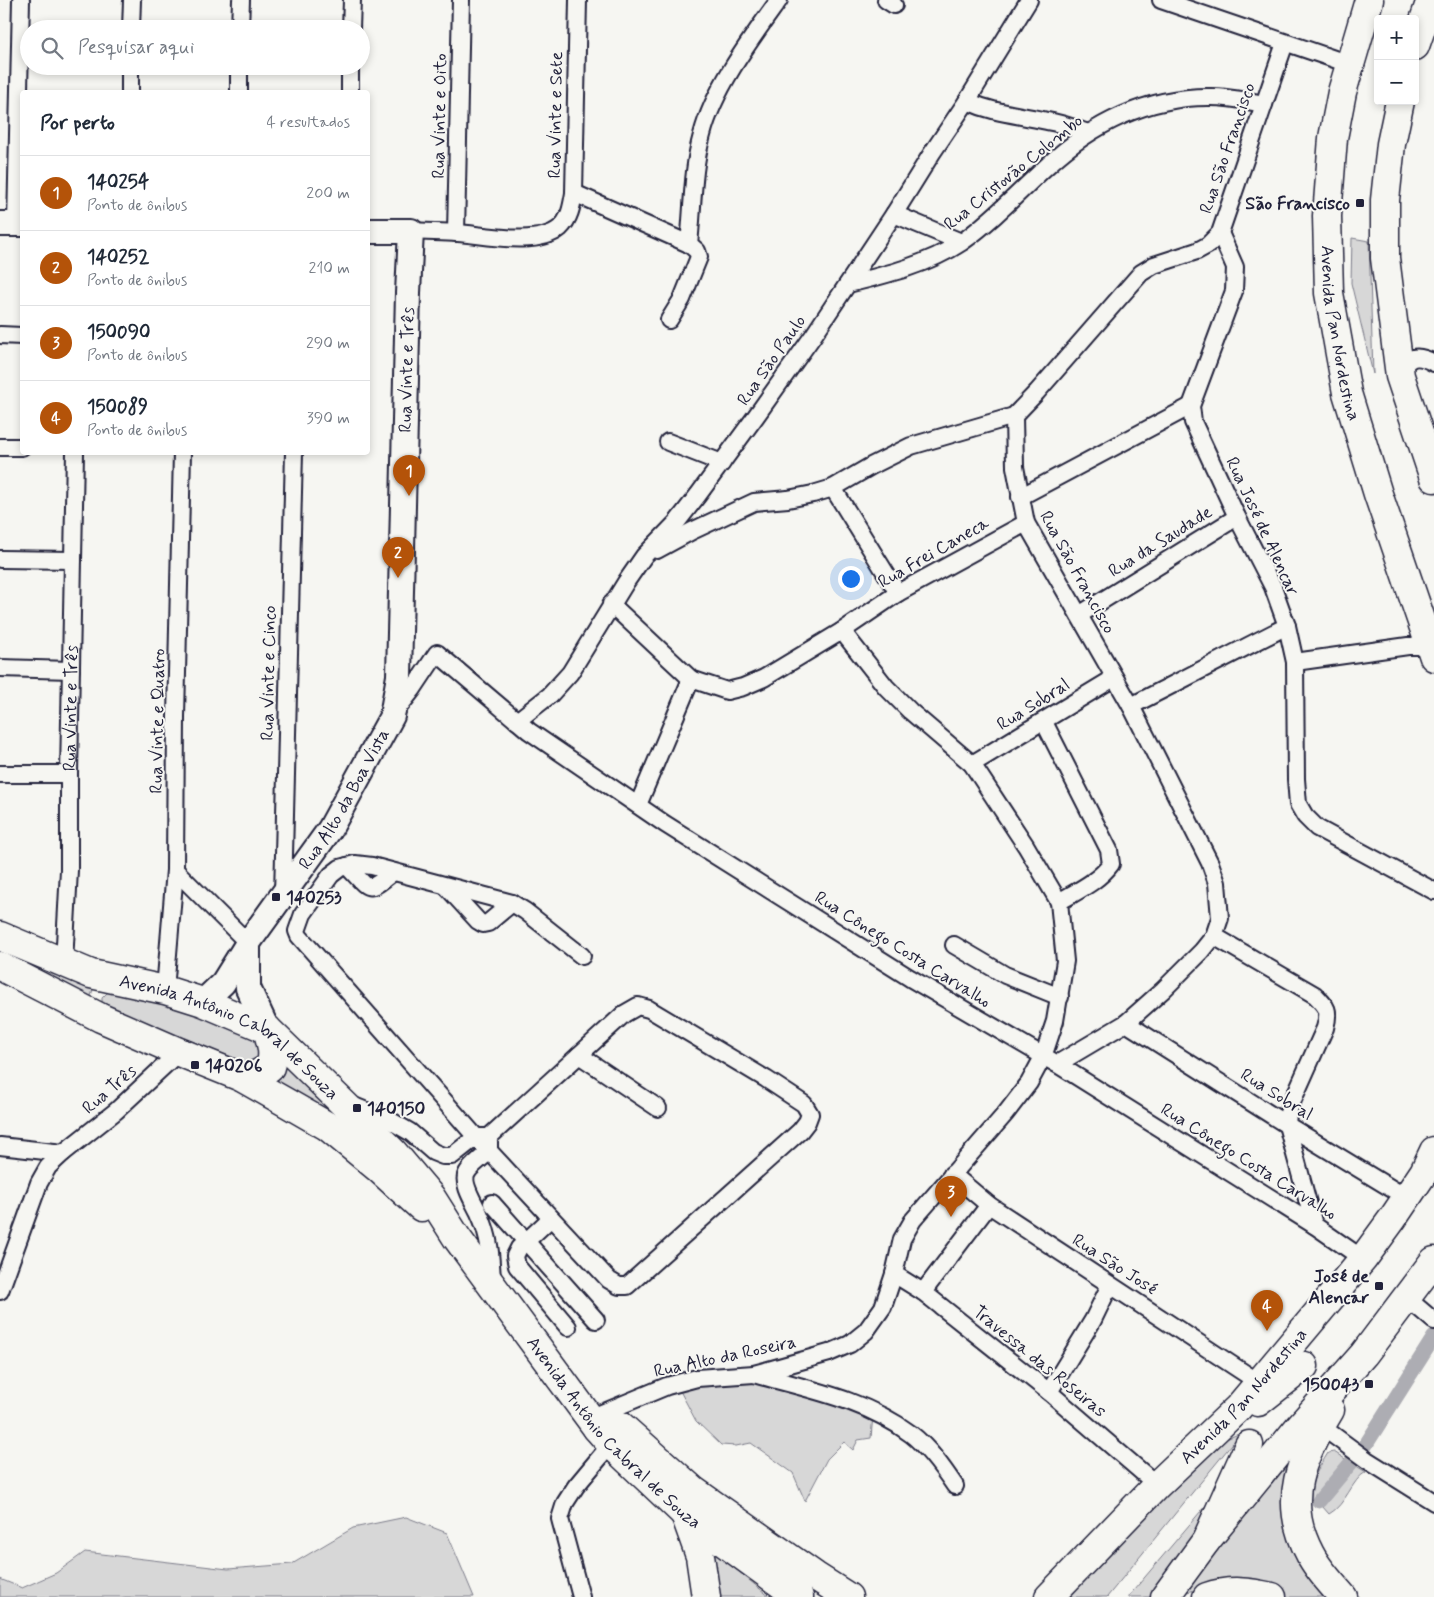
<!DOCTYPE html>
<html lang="pt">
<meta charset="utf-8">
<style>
:root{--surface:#fff;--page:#f6f6f7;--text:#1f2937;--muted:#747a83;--line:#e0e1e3;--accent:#b45309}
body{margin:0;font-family:Mynerve,sans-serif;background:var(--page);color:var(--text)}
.controls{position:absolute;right:15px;top:15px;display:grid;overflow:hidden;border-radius:5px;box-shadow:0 2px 8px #0003}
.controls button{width:45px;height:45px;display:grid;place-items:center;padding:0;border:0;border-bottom:1px solid var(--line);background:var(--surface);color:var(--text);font:25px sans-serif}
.you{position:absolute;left:850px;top:578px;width:18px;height:18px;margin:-12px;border:4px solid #fff;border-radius:50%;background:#1a73e8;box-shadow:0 0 0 8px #1a73e833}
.badge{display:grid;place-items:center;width:32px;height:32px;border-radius:50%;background:var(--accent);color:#fff;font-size:16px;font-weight:700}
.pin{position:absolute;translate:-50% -41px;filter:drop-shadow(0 1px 2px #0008)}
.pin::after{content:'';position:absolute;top:26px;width:18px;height:15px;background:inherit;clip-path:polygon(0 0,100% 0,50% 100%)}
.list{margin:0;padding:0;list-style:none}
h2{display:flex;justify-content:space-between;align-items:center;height:65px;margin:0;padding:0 20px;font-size:21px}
h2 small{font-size:16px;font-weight:400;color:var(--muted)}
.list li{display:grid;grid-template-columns:32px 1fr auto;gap:15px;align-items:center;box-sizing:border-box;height:75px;padding:0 20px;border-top:1px solid var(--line)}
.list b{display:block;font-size:19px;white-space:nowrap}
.list p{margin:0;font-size:16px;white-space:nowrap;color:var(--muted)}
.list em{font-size:16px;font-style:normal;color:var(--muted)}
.icon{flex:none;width:28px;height:28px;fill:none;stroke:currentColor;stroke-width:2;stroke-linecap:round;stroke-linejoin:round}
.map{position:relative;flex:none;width:1434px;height:1597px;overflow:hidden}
.search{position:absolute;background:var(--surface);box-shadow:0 2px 8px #0003;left:20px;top:20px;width:350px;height:55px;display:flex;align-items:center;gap:12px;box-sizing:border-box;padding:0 18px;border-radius:28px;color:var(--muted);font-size:19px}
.panel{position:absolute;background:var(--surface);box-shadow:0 2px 8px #0003;left:20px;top:90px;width:350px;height:365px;border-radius:5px}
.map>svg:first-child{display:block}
.green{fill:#d7d7d7;stroke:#7c7c89}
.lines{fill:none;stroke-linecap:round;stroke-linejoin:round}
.canal{stroke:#adadb3;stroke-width:15}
.street-casing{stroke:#22223b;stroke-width:20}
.secondary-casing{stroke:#22223b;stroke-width:28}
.highway-casing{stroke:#22223b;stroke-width:31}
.street{stroke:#f6f6f2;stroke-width:16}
.secondary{stroke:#f6f6f2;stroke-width:24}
.highway{stroke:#f6f6f2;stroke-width:28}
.poi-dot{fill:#22223b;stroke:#f6f6f2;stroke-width:2}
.labels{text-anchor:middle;stroke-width:4;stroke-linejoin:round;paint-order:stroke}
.street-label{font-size:18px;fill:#22223b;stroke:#f6f6f2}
.poi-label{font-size:18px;font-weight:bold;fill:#22223b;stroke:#f6f6f2;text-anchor:end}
</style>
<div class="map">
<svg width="1434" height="1597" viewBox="0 0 1434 1597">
<rect width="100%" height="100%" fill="#f6f6f2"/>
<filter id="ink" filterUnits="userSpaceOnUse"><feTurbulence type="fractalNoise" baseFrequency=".02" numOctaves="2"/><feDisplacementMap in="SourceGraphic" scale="10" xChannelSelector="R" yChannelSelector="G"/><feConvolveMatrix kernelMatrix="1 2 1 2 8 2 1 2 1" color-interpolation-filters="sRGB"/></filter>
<g filter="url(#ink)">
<g class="green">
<polygon points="1352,238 1369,241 1373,374 1351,283"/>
<polygon points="0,950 94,986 88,1006 0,958"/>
<polygon points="126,988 258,1035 267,1054 241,1067 102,1009 102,998 110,990"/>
<polygon points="277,1047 385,1151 266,1077"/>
<polygon points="754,1378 873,1415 871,1438 858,1440 853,1450 844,1442 827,1459 805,1501 793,1473 751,1443 736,1446 721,1445 696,1421 679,1389 691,1383"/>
<polygon points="1306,1432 1289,1486 1335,1597 1288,1597 1271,1589 1208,1587 1174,1595"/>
<polygon points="1241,1433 1107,1597 1058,1597 1211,1445"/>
<path d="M1334,1452L1366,1472C1352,1479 1346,1505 1329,1514L1322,1506L1309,1498C1312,1478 1318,1469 1328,1453Z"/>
<polygon points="1229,1478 1203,1539 1155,1597 1128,1597"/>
<polygon points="406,1517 447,1533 474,1597 0,1597 0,1579 22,1588 56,1573 85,1552 228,1569 292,1564 353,1528"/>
<polygon points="707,1546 770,1597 712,1597"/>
</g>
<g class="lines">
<polyline class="canal" points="1319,1501 1365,1446 1434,1337"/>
<defs>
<g id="street">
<polyline points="886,0 894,5"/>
<polyline points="1161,0 1349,64"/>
<polyline points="131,29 132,0"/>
<polyline points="240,29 241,0"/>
<polyline points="351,29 352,0"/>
<polyline points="130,92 130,66"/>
<polyline points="239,92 239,66"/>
<polyline points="350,92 350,66"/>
<path d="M967,101C996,114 1017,114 1047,121C1061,123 1074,128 1088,133"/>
<polyline points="574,193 689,244"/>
<polyline points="894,214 961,242"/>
<polyline points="16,224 21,0"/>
<path d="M411,231C427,232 442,232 458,233C485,235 537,247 560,228C570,219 572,205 574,193L578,0"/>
<polyline points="456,233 461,0"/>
<polyline points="1220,233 1235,267 1234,291 1191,406 1193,422 1237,517 1273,587 1287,626 1295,662 1296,779 1298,804 1305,816 1317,828 1434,891"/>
<path d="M848,284C886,275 929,264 962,242C993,220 1019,192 1047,166C1092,124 1148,96 1211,97C1229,97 1247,101 1264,104"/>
<path d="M669,320L682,299L699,257L697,251L689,244C693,208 692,170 702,135C714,88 751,39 779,0"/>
<polyline points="0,335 22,336"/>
<path d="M1400,375C1407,356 1416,353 1434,363"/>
<polyline points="668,442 722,463"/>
<polyline points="0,447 22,447"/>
<polyline points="833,488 898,593"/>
<polyline points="1020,497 1191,406"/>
<polyline points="657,550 692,531 754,502 788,499 813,494 833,488 871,466 911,446 1014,416"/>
<polyline points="0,559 73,560"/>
<polyline points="611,604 691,679 727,691 743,687 764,678 842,631 898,593 1026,523"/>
<polyline points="1079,615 1237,517"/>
<polyline points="1295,662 1408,646 1430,646"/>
<polyline points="0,668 71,670"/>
<polyline points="1131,706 1287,626"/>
<polyline points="395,712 413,689 437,653 529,731 665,824 910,978 1057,1064 1314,1225 1363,1259"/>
<polyline points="517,721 550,695 570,673 626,582 644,556 677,522 698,495 756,416 813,336 894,214 932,153 967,101 1029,0"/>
<path d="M1044,722L1109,850L1111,864C1099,881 1077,891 1059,902"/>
<polyline points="972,764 1114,678"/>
<polyline points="0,774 69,774"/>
<polyline points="638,805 691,679"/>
<path d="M347,866C370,890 366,894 393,872"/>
<polyline points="175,870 248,943"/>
<polyline points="446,886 478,921 483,924 488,923 512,903"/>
<polyline points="283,895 294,452"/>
<path d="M1214,936L1315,995C1327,1007 1330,1010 1325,1028L1292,1102L1288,1113L1287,1125L1314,1225"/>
<polyline points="954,945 1005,975 1060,997"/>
<path id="s1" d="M64,963L69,870V774L75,452"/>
<polyline points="165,990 175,870 176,717 182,452"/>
<polyline points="1126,1023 1287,1125 1407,1198"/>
<polyline points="579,1055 658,1108"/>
<polyline points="1057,1064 1126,1023 1163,990 1202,951 1214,936 1220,918 1217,883 1210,863 1131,706 1026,523 1015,467 1014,416 1037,392 1141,273 1154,265 1197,251 1208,245 1220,233 1285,43"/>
<polyline points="354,1106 391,1121 410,1132 433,1152 443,1156 452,1156 476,1137 489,1137 624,1014 638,1006 649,1009 766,1079 804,1104 810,1114 807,1122 800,1131 627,1286 619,1286 609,1280 476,1137 299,936 297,931 303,914 331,875 340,868 355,864 372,866 512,903 525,911 582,956"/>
<path d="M489,1142V1151C483,1158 471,1165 467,1173C461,1183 475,1204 479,1213C490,1236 491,1257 492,1282"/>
<polyline points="0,1146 63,1153"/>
<polyline points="952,1174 989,1205 1252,1378 1258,1384"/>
<polyline points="492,1203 596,1320"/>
<polyline points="551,1218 519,1248 515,1256 517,1266 568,1327"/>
<polyline points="894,1274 923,1292 1049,1392 1157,1485"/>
<polyline points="0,1291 39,1183 48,1167 63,1153 116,1111 179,1052"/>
<polyline points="923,1292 989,1205"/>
<polyline points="1407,1298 1434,1321"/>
<path d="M754,1374C808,1389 866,1400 911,1434C929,1448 943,1468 955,1486"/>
<polyline points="1049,1392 1093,1320 1110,1285"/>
<polyline points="590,1418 667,1386 697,1378 754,1374 829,1353 850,1344 866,1331 883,1307 894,1274 902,1239 913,1220 1006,1113 1029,1083 1043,1057 1055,1021 1065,961 1059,902 1026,846 972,764 910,711 886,687 842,631"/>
<polyline points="1314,1421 1367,1460 1434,1502"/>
<polyline points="581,1597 560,1519 565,1503 576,1486 611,1444"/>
</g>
<g id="secondary">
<polyline points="0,224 22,224"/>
<polyline points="248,943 248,988 267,1029"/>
<path id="s2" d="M203,1002L223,983L248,943L330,829L392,716L399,676L408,293L411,231H368"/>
</g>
<g id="highway">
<path id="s3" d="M1369,0L1342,92L1333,138L1327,216L1329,293L1347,393L1378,494L1434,657"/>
<polyline points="1415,46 1431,0"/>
<polyline points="1400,101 1391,144 1385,200 1385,258 1400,376 1434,478"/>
<path id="s4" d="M0,936L91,974L165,990L203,1002L267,1029L393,1152L431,1197L457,1238L597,1428L611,1444L685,1514L799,1597"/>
<polyline points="0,966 101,1018 179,1052 241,1077 287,1103 327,1126 378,1168 421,1207"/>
<path d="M241,1077L256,1075L270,1067C275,1054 271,1043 267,1029"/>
<polyline points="1258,1402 1304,1366"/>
<path d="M1330,1410C1301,1458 1281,1500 1310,1554C1318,1570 1331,1583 1343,1597"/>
<polyline points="597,1428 614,1424 621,1426 694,1491 815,1576 848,1597"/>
<polyline points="685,1514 700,1556 706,1597"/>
<polyline points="1206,1541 1299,1427 1364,1354 1434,1261"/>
<path id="s5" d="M1049,1597L1157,1485L1238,1408L1363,1259L1393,1218L1424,1172L1434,1151"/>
<polyline points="1165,1597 1206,1541 1249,1445"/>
<path d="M1207,1597C1229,1589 1250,1592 1272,1597"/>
</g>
</defs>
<use href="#street" class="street-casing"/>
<use href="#secondary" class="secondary-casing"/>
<use href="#highway" class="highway-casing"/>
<use href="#street" class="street"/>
<use href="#secondary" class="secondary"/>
<use href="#highway" class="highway"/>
</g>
</g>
<g class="poi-dot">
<rect x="1355" y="198" width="10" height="10" rx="2.5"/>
<rect x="271" y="892" width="10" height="10" rx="2.5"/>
<rect x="190" y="1060" width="10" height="10" rx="2.5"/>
<rect x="352" y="1103" width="10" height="10" rx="2.5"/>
<rect x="1374" y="1281" width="10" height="10" rx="2.5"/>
<rect x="1364" y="1379" width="10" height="10" rx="2.5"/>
</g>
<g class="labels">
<g class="street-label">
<text transform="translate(555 115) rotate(-89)" y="6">Rua Vinte e Sete</text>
<text transform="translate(439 116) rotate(-89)" y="6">Rua Vinte e Oito</text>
<text transform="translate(1227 148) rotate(-71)" y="6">Rua São Francisco</text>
<text transform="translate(1013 172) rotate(-39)" y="6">Rua Cristovão Colombo</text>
<text dy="6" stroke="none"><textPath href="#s3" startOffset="339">Avenida Pan Nordestina</textPath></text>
<text transform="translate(771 360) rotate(-55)" y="6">Rua São Paulo</text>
<text dy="6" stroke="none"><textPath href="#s2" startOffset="691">Rua Vinte e Três</textPath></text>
<text transform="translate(1263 526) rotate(65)" y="6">Rua José de Alencar</text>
<text transform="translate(1160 541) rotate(-32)" y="6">Rua da Saudade</text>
<text transform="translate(933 552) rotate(-30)" y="6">Rua Frei Caneca</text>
<text transform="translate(1078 572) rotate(61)" y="6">Rua São Francisco</text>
<text transform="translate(268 673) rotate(-89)" y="6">Rua Vinte e Cinco</text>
<text transform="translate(1033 704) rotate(-32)" y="6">Rua Sobral</text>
<text dy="6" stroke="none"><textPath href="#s1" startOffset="255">Rua Vinte e Três</textPath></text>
<text transform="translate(157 721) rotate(-89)" y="6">Rua Vinte e Quatro</text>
<text dy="6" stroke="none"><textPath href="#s2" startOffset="248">Rua Alto da Boa Vista</textPath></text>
<text transform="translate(903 949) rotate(32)" y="6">Rua Cônego Costa Carvalho</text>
<text dy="6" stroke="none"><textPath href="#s4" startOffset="254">Avenida Antônio Cabral de Souza</textPath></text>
<text transform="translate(109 1089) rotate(-41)" y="6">Rua Três</text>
<text transform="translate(1277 1094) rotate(32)" y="6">Rua Sobral</text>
<text transform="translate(1249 1161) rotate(32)" y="6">Rua Cônego Costa Carvalho</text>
<text transform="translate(1115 1264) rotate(33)" y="6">Rua São José</text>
<text transform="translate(725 1356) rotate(-12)" y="6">Rua Alto da Roseira</text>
<text transform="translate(1040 1361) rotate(39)" y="6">Travessa das Roseiras</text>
<text dy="6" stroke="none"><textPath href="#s5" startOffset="280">Avenida Pan Nordestina</textPath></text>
<text dy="6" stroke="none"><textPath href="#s4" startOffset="818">Avenida Antônio Cabral de Souza</textPath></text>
</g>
<g class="poi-label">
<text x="1350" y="209">São Francisco</text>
<text x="286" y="903" text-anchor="start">140253</text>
<text x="205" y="1071" text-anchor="start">140206</text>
<text x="367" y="1114" text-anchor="start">140150</text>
<text x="1369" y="1282">José de<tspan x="1369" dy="21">Alencar</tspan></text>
<text x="1359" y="1390">150043</text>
</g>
</g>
</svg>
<div class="controls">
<button>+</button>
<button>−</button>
</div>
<div class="you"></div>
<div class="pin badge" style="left:409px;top:496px">1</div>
<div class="pin badge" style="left:398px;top:578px">2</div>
<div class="pin badge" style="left:951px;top:1217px">3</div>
<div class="pin badge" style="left:1267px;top:1331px">4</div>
<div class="search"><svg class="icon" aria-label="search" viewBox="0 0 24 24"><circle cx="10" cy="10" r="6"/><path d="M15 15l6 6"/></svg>Pesquisar aqui</div>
<section class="panel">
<h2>Por perto<small>4 resultados</small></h2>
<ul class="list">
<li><span class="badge">1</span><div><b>140254</b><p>Ponto de ônibus</p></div><em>200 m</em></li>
<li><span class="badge">2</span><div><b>140252</b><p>Ponto de ônibus</p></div><em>210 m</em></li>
<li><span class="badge">3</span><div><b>150090</b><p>Ponto de ônibus</p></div><em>290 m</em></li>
<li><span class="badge">4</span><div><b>150089</b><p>Ponto de ônibus</p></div><em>390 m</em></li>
</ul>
</section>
</div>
